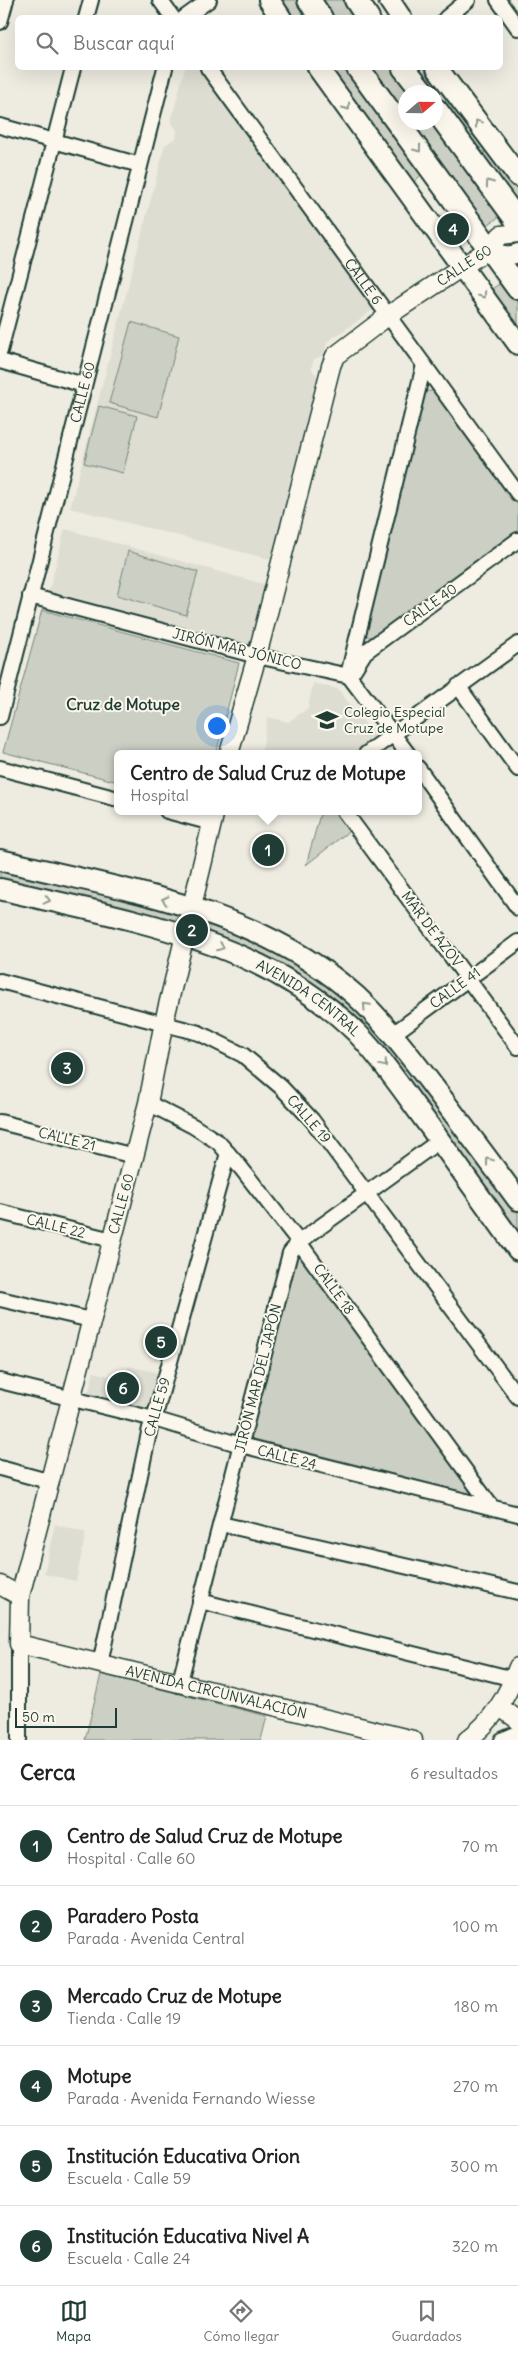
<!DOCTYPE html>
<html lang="es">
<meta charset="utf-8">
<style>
:root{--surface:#fff;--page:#f6f6f6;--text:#222;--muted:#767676;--line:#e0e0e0;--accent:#1f3d34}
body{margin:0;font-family:Delius,sans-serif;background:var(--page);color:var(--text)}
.compass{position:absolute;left:398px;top:85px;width:45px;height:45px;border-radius:50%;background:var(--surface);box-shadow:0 5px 20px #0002;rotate:70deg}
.scale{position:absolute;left:15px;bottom:12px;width:102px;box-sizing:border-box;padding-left:5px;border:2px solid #1f3d34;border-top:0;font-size:14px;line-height:18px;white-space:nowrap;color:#1f3d34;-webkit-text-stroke:4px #fbf7ec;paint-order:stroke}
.you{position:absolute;left:216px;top:725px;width:18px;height:18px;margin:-12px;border:4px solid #fff;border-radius:50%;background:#1a73e8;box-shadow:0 0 0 8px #1a73e833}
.badge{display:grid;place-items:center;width:32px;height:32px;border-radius:50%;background:var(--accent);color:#fff;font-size:16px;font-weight:700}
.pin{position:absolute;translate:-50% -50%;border:2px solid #fff;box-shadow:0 1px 5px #0006}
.popup{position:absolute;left:114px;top:750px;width:308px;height:65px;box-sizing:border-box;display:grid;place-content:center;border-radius:8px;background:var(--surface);filter:drop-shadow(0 1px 4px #0005);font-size:16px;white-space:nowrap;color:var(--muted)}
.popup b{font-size:19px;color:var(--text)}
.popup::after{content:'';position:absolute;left:50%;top:100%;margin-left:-10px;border:10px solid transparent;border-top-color:var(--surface)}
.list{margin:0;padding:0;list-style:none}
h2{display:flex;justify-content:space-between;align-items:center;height:65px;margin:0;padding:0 20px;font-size:21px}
h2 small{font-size:16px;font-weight:400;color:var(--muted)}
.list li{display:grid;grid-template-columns:32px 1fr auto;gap:15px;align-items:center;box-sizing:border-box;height:80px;padding:0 20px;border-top:1px solid var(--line)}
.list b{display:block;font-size:19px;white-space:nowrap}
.list p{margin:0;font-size:16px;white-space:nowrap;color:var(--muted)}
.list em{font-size:16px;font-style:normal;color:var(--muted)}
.icon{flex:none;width:28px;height:28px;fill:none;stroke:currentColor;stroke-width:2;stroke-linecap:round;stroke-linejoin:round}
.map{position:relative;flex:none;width:518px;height:1740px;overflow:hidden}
.search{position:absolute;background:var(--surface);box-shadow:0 5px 20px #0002;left:15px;right:15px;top:15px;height:55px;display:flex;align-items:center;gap:12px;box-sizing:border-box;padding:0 18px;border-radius:8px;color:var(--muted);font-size:19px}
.sheet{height:545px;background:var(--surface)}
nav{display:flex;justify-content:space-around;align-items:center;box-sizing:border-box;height:70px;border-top:1px solid var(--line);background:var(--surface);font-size:14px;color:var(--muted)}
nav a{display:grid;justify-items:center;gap:2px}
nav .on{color:var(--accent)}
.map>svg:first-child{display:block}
.built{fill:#ddddd2}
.green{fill:#cbcfc4;stroke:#75867c}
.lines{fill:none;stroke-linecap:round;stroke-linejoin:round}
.minor-casing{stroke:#1f3d34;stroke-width:18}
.tertiary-casing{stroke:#1f3d34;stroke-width:21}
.secondary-casing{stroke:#1f3d34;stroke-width:24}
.primary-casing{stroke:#1f3d34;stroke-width:26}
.minor{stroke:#fbf7ec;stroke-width:14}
.tertiary{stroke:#fbf7ec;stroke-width:18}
.secondary{stroke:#fbf7ec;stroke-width:20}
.primary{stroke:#fbf7ec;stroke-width:22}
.oneway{stroke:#8d9a90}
.labels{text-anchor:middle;stroke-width:4;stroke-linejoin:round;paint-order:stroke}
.street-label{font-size:14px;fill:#1f3d34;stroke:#fbf7ec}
.poi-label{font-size:14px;fill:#1f3d34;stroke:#fbf7ec;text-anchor:start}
.quarter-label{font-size:16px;font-weight:bold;fill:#1f3d34;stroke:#fbf7ec}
</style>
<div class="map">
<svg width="518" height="1740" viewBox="0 0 518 1740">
<rect width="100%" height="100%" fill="#eeece1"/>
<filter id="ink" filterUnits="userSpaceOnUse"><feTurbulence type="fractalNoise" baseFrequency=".02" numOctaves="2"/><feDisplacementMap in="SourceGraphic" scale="10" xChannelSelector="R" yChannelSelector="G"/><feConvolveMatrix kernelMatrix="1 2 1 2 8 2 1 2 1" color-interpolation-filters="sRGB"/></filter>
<g filter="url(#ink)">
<g class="built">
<polygon points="185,68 199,68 376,308 327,342 324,355 314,359 311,368 320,380 273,560 70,508 165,145 176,138 177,131 171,121"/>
<polygon points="65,529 264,584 250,645 49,591"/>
<polygon points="313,683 338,689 377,739 359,754 261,754 268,717 288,722 308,708"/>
<polygon points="128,1366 160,1373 151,1411 88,1395 94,1372 124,1380"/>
<polygon points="55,1524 86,1533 76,1581 44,1574"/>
</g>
<g class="green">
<polygon points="277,0 301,0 313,17 290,17"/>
<polygon points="317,0 348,0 360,17 329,17"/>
<polygon points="327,68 348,68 423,173 412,184"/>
<polygon points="365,68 396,68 414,92 406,92 406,122 436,122 503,214 482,229"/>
<polygon points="413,68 431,68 518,185 518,204 436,99 436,92 431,92"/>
<polygon points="504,281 518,301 518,328 490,290"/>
<polygon points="131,322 179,336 158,417 109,403"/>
<polygon points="418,391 435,391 518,505 518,532 374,640 358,630"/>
<polygon points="99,406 137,416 123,473 84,463"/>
<polygon points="128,551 198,572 186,615 117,595"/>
<polygon points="42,610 239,663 216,754 118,754 118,782 3,752"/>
<polygon points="321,811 335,811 349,831 306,865"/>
<polygon points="0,866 179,910 175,926 0,881"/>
<polygon points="207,919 293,955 375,1021 518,1209 518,1240 347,1019 202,936"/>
<polygon points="298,1253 470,1490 468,1493 246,1437 294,1254"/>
<polygon points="101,1674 267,1716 261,1740 85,1740"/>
</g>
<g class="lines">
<defs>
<g id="minor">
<polyline points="160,0 173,18"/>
<polyline points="498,0 518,28"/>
<polyline points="86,18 91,0"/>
<polyline points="184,18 209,0"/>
<polyline points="446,18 468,0"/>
<polyline points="0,22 6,0"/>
<path id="s1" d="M208,68L518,494"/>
<polyline points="0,126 140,165"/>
<polyline points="0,351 73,68"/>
<polyline points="0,361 84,385"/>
<polyline points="30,596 257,656 349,676 408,754"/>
<polyline points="353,671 365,652 518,540"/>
<polyline points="348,675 424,365"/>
<polyline points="458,686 518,769"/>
<path id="s2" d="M0,717L165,68"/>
<polyline points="366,754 518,644"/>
<polyline points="0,768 118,799"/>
<polyline points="418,768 518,908"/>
<polyline points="167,811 212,823"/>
<polyline points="344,811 518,1047"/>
<polyline points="0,981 199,1033 243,1055 281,1087 312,1120 518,1397"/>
<polyline points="393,1034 518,942"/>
<polyline points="148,1103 193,1126 218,1142 241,1168 299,1242 491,1506"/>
<polyline points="0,1122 134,1156"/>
<polyline points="0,1212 112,1240"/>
<polyline points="0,1299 91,1320"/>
<polyline points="0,1381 154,1419 241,1445 518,1514"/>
<polyline points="0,1468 51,1482"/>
<polyline points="221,1524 518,1592"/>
<polyline points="200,1601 514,1679"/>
<polyline points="100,1664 150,1428 154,1419 228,1153"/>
<polyline points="179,1685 290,1253 299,1242 439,1141"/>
<polyline points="19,1740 19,1644"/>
<polyline points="502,1740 518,1733"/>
</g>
<g id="tertiary">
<path d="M489,249C499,254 508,258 518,253"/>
<path id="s3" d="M229,754L257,656L331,366L335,356L389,315L489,249L501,235L518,233"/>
<path id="s4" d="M215,811L164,1022L148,1103L20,1596L19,1644L413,1740"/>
<polyline points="0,1585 20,1596"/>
<polyline points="500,1707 518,1720"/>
<path d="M467,1740C493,1721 507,1697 518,1667"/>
</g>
<g id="secondary">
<polyline points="269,0 281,18"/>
<polyline points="389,0 401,18"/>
<polyline points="318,68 518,344"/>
<polyline points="437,68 518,176"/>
<path d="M0,860C123,890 258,908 356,996C387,1025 413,1060 439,1094C465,1129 492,1164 518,1200"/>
<path id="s5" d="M0,889C124,919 261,938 356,1032C384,1061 406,1095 430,1127C459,1168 489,1209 518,1250"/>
</g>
<g id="primary">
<polyline points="309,0 321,18"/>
<polyline points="356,0 368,18"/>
<polyline points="358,68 518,288"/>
<polyline points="404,68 423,92"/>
<polyline points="436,110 518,222"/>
</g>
</defs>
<use href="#minor" class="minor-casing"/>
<use href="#tertiary" class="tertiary-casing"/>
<use href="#secondary" class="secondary-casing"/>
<use href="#primary" class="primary-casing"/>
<use href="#minor" class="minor"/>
<use href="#tertiary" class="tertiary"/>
<use href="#secondary" class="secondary"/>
<use href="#primary" class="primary"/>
</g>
<defs><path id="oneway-chevron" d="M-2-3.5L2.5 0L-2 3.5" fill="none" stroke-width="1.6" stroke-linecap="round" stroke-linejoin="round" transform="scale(1.25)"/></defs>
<g class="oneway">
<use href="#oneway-chevron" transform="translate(347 107) rotate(54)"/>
<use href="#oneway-chevron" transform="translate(478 123) rotate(-127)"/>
<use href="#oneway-chevron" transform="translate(418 149) rotate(54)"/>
<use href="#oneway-chevron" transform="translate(489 183) rotate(-126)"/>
<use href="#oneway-chevron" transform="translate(483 295) rotate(55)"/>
<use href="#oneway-chevron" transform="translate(47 900) rotate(14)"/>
<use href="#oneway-chevron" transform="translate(165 900) rotate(-166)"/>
<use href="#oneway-chevron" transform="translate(221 947) rotate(21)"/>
<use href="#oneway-chevron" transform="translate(366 1006) rotate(-134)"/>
<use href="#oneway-chevron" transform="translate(384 1064) rotate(50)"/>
<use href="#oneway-chevron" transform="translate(489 1161) rotate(-127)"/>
</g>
</g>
<defs>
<symbol id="school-bare" viewBox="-9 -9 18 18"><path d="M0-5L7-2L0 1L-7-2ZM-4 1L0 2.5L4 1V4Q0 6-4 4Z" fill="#1f3d34" stroke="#fbf7ec" stroke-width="2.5" paint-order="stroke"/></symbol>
</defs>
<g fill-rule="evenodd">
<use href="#school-bare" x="311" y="704" width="32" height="32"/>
</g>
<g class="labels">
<g class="street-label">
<text dy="5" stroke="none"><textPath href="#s3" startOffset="570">CALLE 60</textPath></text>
<text dy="5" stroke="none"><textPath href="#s1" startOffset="264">CALLE 6</textPath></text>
<text dy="5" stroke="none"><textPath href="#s2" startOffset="335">CALLE 60</textPath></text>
<text transform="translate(430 605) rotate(-36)" y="5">CALLE 40</text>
<text transform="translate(237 649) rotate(14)" y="5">JIRÓN MAR JÓNICO</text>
<text transform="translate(432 929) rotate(53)" y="5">MAR DE AZOV</text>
<text transform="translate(455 988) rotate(-36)" y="5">CALLE 41</text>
<text dy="5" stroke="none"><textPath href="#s5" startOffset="330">AVENIDA CENTRAL</textPath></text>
<text transform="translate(309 1119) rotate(49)" y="5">CALLE 19</text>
<text transform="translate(67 1139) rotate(14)" y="5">CALLE 21</text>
<text transform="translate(121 1204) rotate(-75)" y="5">CALLE 60</text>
<text transform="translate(56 1226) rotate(14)" y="5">CALLE 22</text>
<text transform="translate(334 1289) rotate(54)" y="5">CALLE 18</text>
<text transform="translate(258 1378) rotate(-76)" y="5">JIRÓN MAR DEL JAPÓN</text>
<text transform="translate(157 1407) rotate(-74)" y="5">CALLE 59</text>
<text transform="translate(287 1457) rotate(14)" y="5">CALLE 24</text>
<text dy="5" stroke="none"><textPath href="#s4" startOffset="1060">AVENIDA CIRCUNVALACIÓN</textPath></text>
</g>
<g class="poi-label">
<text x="344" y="717">Colegio Especial<tspan x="344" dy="16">Cruz de Motupe</tspan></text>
</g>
<g class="quarter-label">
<text x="123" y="710">Cruz de Motupe</text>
</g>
</g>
</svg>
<svg class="compass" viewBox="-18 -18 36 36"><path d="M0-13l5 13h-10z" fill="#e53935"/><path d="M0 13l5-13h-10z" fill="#767676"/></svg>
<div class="scale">50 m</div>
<div class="you"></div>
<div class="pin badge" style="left:268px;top:850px">1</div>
<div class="popup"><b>Centro de Salud Cruz de Motupe</b>Hospital</div>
<div class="pin badge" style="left:192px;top:930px">2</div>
<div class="pin badge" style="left:67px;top:1068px">3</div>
<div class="pin badge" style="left:453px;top:229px">4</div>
<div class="pin badge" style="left:161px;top:1342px">5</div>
<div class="pin badge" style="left:123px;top:1388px">6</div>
<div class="search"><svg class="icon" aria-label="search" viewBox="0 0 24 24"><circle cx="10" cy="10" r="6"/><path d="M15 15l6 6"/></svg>Buscar aquí</div>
</div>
<section class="sheet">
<h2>Cerca<small>6 resultados</small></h2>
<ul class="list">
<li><span class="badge">1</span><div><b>Centro de Salud Cruz de Motupe</b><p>Hospital · Calle 60</p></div><em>70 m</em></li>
<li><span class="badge">2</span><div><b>Paradero Posta</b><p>Parada · Avenida Central</p></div><em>100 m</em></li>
<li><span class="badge">3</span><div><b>Mercado Cruz de Motupe</b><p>Tienda · Calle 19</p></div><em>180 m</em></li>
<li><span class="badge">4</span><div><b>Motupe</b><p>Parada · Avenida Fernando Wiesse</p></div><em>270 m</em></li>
<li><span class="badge">5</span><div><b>Institución Educativa Orion</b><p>Escuela · Calle 59</p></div><em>300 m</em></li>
<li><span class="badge">6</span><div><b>Institución Educativa Nivel A</b><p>Escuela · Calle 24</p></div><em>320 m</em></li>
</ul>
</section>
<nav>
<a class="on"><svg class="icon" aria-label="map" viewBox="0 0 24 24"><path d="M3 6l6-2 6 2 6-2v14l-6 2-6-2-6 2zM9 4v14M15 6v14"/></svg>Mapa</a>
<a><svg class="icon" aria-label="directions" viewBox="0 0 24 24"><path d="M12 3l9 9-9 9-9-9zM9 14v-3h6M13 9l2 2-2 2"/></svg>Cómo llegar</a>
<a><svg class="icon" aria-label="saved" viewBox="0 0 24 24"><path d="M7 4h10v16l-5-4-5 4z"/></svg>Guardados</a>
</nav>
